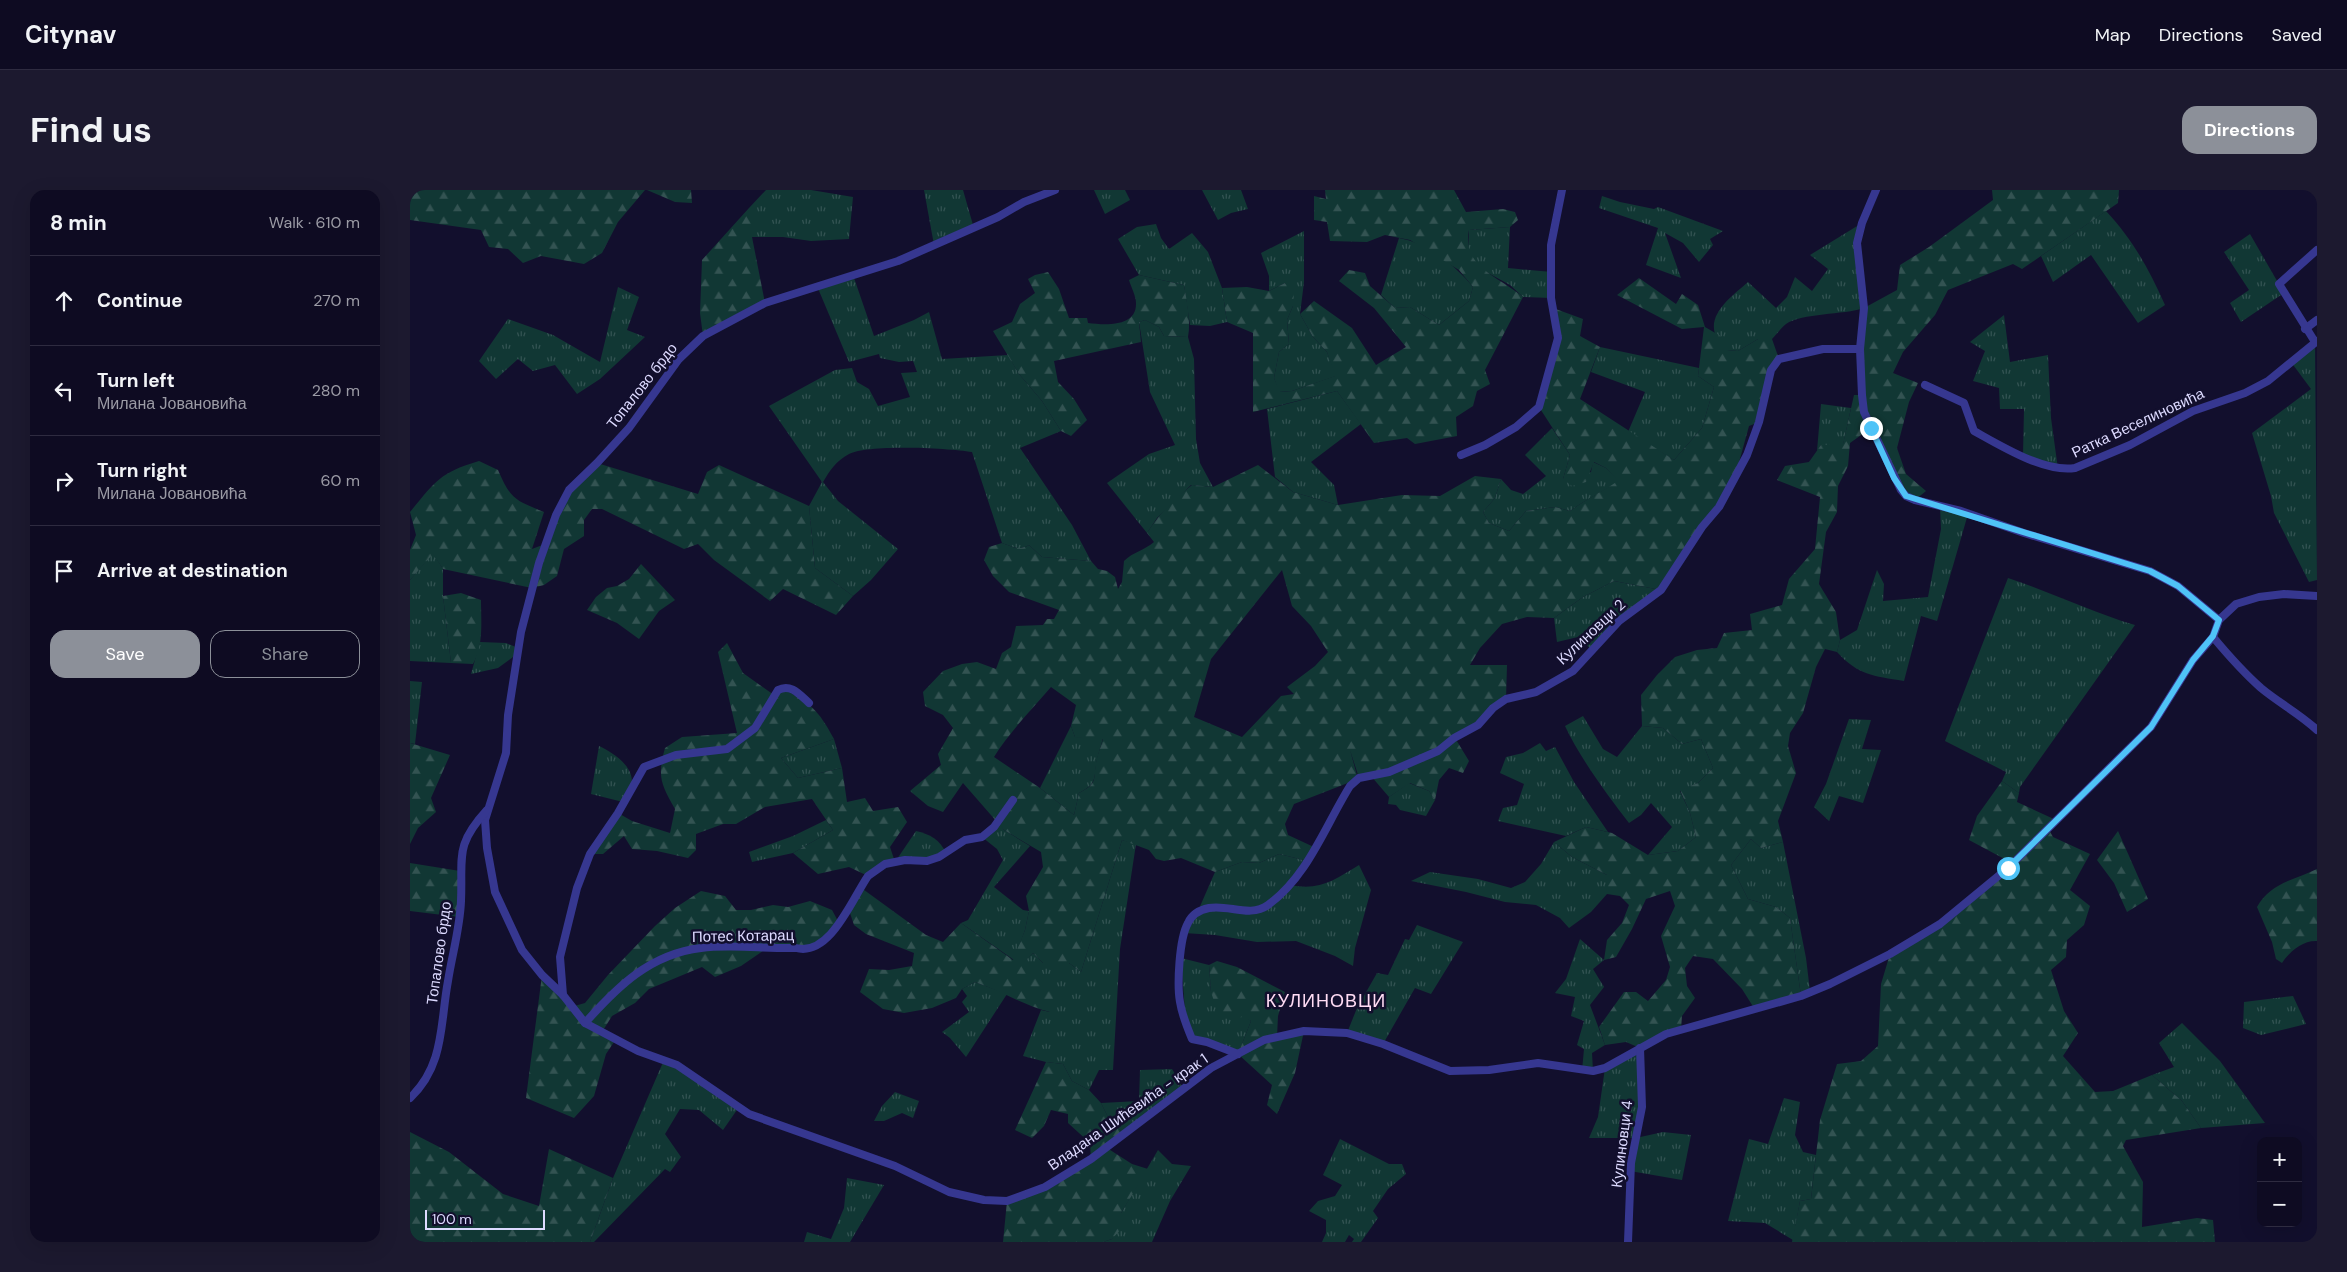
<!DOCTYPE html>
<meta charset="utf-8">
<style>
:root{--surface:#0e0b22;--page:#1c192f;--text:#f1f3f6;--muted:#9b9ba5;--line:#2e2b40;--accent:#8c9099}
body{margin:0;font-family:"DM Sans",sans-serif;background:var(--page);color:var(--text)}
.controls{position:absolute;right:15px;bottom:15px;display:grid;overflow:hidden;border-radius:10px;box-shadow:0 5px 20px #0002}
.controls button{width:45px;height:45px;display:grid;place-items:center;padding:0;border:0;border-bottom:1px solid var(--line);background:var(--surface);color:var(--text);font:25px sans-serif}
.scale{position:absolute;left:15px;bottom:12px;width:120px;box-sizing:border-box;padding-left:5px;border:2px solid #dddaff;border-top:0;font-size:14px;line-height:18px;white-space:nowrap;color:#dddaff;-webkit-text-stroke:4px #120f2d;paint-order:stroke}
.stop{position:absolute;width:15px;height:15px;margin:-11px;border:4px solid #4fc3f7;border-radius:50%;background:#fff}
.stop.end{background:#4fc3f7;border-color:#fff;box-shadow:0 1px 5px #0008}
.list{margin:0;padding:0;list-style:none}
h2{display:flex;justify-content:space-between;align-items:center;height:65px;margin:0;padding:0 20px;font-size:21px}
h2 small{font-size:16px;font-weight:400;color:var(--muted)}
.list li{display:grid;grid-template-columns:32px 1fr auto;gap:15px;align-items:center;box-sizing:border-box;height:90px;padding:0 20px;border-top:1px solid var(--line)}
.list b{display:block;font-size:19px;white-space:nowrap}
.list p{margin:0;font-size:16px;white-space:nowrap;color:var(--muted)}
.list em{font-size:16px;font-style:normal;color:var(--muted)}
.actions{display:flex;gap:10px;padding:15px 20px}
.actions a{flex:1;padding:11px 0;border:1px solid var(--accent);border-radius:15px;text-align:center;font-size:18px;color:var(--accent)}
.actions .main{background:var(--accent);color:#fff}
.icon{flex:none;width:28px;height:28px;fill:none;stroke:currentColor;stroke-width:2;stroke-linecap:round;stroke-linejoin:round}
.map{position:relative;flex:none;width:1907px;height:1052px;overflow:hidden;border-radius:15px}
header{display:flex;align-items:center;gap:30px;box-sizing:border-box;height:70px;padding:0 25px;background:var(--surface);border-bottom:1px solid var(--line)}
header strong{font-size:24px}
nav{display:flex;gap:28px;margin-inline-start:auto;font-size:18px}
.intro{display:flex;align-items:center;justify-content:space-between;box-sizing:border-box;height:120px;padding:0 30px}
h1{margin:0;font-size:35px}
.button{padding:12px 22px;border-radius:15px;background:var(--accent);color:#fff;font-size:18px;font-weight:700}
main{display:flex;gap:30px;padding:0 30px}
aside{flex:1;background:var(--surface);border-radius:15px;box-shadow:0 5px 20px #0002}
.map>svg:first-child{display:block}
.grass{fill:url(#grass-tufts)}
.forest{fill:url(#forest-firs);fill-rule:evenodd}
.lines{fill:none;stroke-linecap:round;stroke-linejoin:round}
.street{stroke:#363790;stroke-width:8}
.route{stroke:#4fc3f7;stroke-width:6}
.labels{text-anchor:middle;stroke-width:5;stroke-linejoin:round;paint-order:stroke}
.street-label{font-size:15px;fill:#dddaff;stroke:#120f2d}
.quarter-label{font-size:18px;letter-spacing:1px;fill:#ffdcf4;stroke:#120f2d}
</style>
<header>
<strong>Citynav</strong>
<nav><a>Map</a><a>Directions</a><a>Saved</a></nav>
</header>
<div class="intro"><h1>Find us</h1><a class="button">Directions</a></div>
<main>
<aside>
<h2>8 min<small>Walk · 610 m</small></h2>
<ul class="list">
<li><svg class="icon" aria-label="ahead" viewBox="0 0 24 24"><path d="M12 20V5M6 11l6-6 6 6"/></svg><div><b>Continue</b></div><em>270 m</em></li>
<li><svg class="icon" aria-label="left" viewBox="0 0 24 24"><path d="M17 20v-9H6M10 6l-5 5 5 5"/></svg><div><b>Turn left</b><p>Милана Јовановића</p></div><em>280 m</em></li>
<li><svg class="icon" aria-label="right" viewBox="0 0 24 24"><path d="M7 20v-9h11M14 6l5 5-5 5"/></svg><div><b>Turn right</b><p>Милана Јовановића</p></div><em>60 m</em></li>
<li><svg class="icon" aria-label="arrive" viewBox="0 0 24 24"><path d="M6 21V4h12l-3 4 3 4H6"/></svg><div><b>Arrive at destination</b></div></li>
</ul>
<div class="actions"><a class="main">Save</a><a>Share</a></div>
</aside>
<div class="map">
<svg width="1907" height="1052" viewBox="0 0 1907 1052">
<defs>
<pattern id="grass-tufts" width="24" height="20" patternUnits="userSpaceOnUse" patternTransform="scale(1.25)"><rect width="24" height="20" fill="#113734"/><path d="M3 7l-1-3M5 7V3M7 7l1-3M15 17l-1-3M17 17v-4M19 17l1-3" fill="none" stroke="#335352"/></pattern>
<pattern id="forest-firs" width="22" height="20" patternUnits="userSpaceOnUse" patternTransform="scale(1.25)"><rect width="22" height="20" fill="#113734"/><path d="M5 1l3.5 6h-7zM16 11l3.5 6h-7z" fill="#335352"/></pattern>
</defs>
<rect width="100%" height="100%" fill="#120f2d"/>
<g class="grass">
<polygon points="356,0 401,0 443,7 439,49 401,51 373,47 342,47 339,18"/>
<polygon points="514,0 553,0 563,35 524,55"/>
<polygon points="684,0 715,0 720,10 695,24"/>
<polygon points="792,0 831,0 838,19 821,23 808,30"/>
<polygon points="1192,6 1210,12 1244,19 1248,17 1313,41 1300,49 1303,55 1289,72 1273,53 1255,43 1271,88 1236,75 1248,38 1189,18"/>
<path d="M1696,21C1723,50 1739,79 1755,115L1728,133L1681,65L1643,92L1631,66Z"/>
<path d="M1452,33L1447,53L1454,118C1433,125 1392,123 1376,134C1371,138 1366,145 1362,149H1348L1328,161L1317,160C1314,155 1307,149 1305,144C1298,122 1325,104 1338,92L1366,118L1377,107L1385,87L1402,101L1418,79L1400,65Z"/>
<polygon points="746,34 751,48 759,59 782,43 798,62 812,98 817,132 800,136 780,135 774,95 729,85 708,49 727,37"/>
<polygon points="1100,37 1098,78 1142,82 1141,108 1113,107 1100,95 1069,78 1058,61 1059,40"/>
<polygon points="894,41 894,92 890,124 903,147 917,162 926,186 882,201 869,202 864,188 869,162 879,154 877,130 883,116 875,93 859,101 859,86 851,63"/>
<polygon points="1840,44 1874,103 1831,132 1820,113 1839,100 1814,62"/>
<path d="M989,48C1017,53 1045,75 1063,97L1059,111L1029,135L1000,117L985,118L971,105Z"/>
<path d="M443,85L464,146L504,130L519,122L532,169L598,165L609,184L632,211L651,241L610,258L662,335L681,371L632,367L619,355C608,361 604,357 592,353L562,262C538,258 458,254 439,264C426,271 420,280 413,292L428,311L488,359L461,390L443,406L405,378L399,316L412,292L359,216L425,180L442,178L447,192L459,199L468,216L500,207L491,183L507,182L503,171L489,172L470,168L469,164L439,172L407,96Z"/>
<polygon points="208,97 229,107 217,140 235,147 190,189 167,204 145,175 123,181 108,169 86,189 69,171 98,129 143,145 190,172"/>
<polygon points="1594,125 1600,172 1638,165 1641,228 1648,279 1613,265 1614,219 1590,219 1589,198 1563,191 1575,161 1560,152"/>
<polygon points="735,130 749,137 754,146 778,147 784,169 786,249 790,273 803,297 781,295 747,328 737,343 697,293 739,264 765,255 740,202 729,132"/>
<polygon points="1905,152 1907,390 1899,392 1864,323 1861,306 1842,243 1901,199 1881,172"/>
<polygon points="1190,157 1289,178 1288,186 1304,197 1292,238 1264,270 1218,242 1235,202 1181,182"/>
<polygon points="927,201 951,234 901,272 924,295 928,315 883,302 865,287 857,219"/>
<polygon points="1411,214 1441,218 1433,255 1411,255 1407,261"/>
<path d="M1142,238L1160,265L1153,289L1181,282L1183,272L1196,278L1209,291C1193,302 1176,309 1160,321L1145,317L1116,321L1099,341L1079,333L1073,322L1085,308L1091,289L1101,300L1113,304L1136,286L1115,265Z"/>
<path d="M1530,316L1558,324L1527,431L1511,426L1494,491C1463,486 1448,485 1427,462L1430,450L1447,440L1467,380L1474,394L1473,411L1518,407L1531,339Z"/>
<polygon points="23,363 33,379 33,406 41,473 0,471 0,390"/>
<path d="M1598,388C1641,402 1681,422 1725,435L1610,597L1609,603L1592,591L1596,582L1535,551Z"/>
<polygon points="1204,391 1251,400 1209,431 1183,461 1168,447 1147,452 1144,428 1173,407"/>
<polygon points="70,452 96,453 108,458 107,464 88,478 61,484"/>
<polygon points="0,491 12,492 5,554 0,553"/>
<path d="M1173,526L1193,559L1207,567L1232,536L1253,538L1272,554L1291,549L1303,578L1288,593L1270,601L1280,623L1286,647L1268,661L1238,665L1262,637L1241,613L1231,625L1219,633C1198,606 1170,568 1155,536Z"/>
<polygon points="1439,529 1461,530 1452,559 1471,560 1453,613 1429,606 1419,631 1404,617 1416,594"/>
<path d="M661,536L665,547L693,548C691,557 687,566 686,575C684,592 685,594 669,603L664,625L630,598Z"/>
<polygon points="424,549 432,578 388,588 371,568"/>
<polygon points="1130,553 1136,561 1145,557 1164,592 1198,642 1176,637 1156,646 1088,631 1093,618 1107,615 1114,594 1090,583 1096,567 1113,563"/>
<path d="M189,556C204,563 227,578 221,598C220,603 215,608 213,612L181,604Z"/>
<polygon points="999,593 1019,601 1025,610 1016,626 990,620 986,615 978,614 979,607"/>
<polygon points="416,630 423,640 383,663 342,672 339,662 383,646"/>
<polygon points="588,631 594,640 620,656 584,697 613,720 619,721 615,740 604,770 551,733 558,730 593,670 587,659 572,647"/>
<path d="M506,641C520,644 530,650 536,663L529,667L485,672Z"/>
<polygon points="1341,649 1351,658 1373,652 1396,768 1400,801 1391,806 1380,728 1366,717 1338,709 1321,675"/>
<polygon points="712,650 726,654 710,759 703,880 689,880 679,900 662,891 653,874 636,872 613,866 631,820 640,822 610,775 623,763 633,773 659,773 671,782"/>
<polygon points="1144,652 1162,667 1197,685 1197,704 1181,722 1159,738 1150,728 1126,715 1095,712 1056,702 1001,691 1020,682 1068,689 1101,698 1115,692 1131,674"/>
<path d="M869,664L898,671L880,695C910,701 924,690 949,675L961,700L945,758L943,776L925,766L886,751L847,752L805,745L774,743L788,721L805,682L832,672L849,673Z"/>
<polygon points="1007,735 1053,752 1021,804 1005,798 973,854 937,843 947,818 967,783 978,785 995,749 999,750"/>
<polygon points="1170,749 1194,770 1183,779 1194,797 1180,815 1195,855 1182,863 1183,881 1172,881 1174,859 1167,855 1174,831 1161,826 1165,807 1145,803 1156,789"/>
<polygon points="771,768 799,775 801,802 841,831 828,864 782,849 776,835"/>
<polygon points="565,792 597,804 556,867 540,848 532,842 559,822 552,812 557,806 552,799"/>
<polygon points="1883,806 1896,834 1851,845 1833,838 1834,812"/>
<polygon points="1772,833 1810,871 1855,933 1791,938 1772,911 1742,885 1764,877 1749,853"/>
<polygon points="1230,858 1232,917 1226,948 1253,942 1281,945 1272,990 1220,981 1225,948 1179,948 1188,927 1195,878"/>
<polygon points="254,870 329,917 313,940 289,920 270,919 255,944 271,967 260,982 255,979 184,1052 180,1052 203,988"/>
<polygon points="762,879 773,898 714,944 699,929 691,913 729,911 730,880"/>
<polygon points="485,902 509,911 503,928 492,923 474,931 464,931 472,916"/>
<polygon points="1374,908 1390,912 1385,945 1393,962 1406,965 1401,1009 1390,1011 1383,1050 1355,1033 1318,1031 1339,949 1358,954"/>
<polygon points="930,949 979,974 992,974 996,984 978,999 963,1021 968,1028 951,1052 942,1052 944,1049 939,1045 935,1052 912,1052 916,1043 916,1030 899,1021 908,1011 925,1006 932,995 913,985"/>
<polygon points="748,960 762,974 781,976 760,1011 742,1052 693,1052 702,1049 711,1023"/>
<polygon points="437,988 474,995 440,1052 394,1052 397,1042 421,1049 434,1018"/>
</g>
<g class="forest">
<polygon points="0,0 235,0 208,32 192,63 174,74 131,66 113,73 98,59 79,57 71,40 0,30"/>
<polygon points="237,0 281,0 282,13 265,12"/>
<path d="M915,0H1044L1056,22L1093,19L1105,22L1108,30L1100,37L1059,40C1051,77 1090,87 1113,107L1075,180L1080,194L1067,201L1063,216L1046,227L1047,246L1005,254L997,248L964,253L927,201L843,222V143L817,132L812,98L837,97L859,101L875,93L884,102L883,116L877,130L879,154L869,162L864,188L870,202L882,201L925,186L917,162L903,147L890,124L904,111L942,138L966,175L996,157L964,118L929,91L939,80L955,83L960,96L985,118L1000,117L1029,135L1059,111L1063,97L1049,80L1000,50L975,45L957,52L920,51L917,32L904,30V6L916,9Z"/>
<polygon points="1582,0 1709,0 1708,13 1612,79 1603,74 1538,100 1525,125 1493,162 1483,183 1508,193 1499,212 1487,258 1496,284 1516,301 1505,310 1496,306 1461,238 1440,253 1438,276 1428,296 1427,322 1416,342 1409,394 1426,422 1430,450 1427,462 1415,459 1406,477 1393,523 1380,543 1378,556 1386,583 1368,631 1373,652 1351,658 1341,649 1321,675 1338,709 1366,717 1380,728 1391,806 1344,818 1332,799 1303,769 1283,766 1275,778 1277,796 1285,808 1272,826 1271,839 1230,858 1216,852 1195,855 1189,837 1214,802 1226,802 1238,811 1256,790 1260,777 1251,746 1265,716 1260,701 1236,709 1222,739 1206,767 1194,770 1197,750 1212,733 1219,715 1210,706 1197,704 1197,685 1162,667 1144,652 1176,637 1202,643 1238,665 1268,661 1286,647 1280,623 1270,600 1288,593 1303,578 1291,549 1272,554 1253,538 1232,536 1231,505 1247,485 1265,467 1287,460 1307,458 1314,443 1342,440 1340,424 1372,415 1379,389 1405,359 1410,307 1367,290 1375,276 1399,272 1411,255 1433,254 1444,205 1451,205 1454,118 1487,100 1490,75 1519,57 1583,10"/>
<polygon points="339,18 356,29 342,47 355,113 293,146 290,123 292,70"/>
<path d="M638,82L649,99L659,128H677L678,133C694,135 727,138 726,113C726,106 721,97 719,90L729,85L774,95C777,113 781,130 778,147L754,146L749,137L735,130L729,132L731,152L644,171L648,192L664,209L677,230L661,246L651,241L632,211L609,184L583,141L602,132L610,114L625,103L618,89L625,85Z"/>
<path d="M1229,88L1266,114L1272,104L1288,115L1295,137L1319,151L1317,160L1328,161L1348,149H1362L1369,169L1361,180L1349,232L1339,236L1323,294L1251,400L1204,391L1173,407L1144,428L1117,427L1092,434L1070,458L1060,475H1097L1096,509L1068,535L1045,548L1059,571L1053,583L1039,578L1029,590L1025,610L1019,601L1000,593L979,607L961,586L949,588L940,560L948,589L884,614L875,634L878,645L906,658L898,671L869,664L849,673L832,672L805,682L771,668L754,671L746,669L739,660L712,650L671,782L659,773H633L623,763L611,775L639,795L644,805L640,822C613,815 591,801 565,792L552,799L546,808L522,818L494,823L473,819L450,802L459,779L479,780L502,776L504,763L456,744L444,735L438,717L450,697L516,745L533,752L551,733L603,770L615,740L619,721L616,706L633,677L631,662L594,640L553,593L533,622L518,616L500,601L531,575L528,564L543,538L533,525L515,516L513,502L533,481L552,474L567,472L586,479L592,463L601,457L606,436L633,435L637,429H644L649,420L599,402L583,386L574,370L579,357L592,353C604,357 608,361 619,355L632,367L681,371L688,379L697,381L705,387L708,399L712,392L714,371C723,362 735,360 744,352L737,343C749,324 764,309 782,295L803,297L848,275L883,302L928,315L992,305L1030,306L1065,286L1091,289L1085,308L1073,322L1079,333L1099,341L1116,321L1145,317L1160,321C1176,309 1192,302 1208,291L1196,278L1184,272L1176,292L1162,296L1153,289L1160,265L1129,217L1148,148L1143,118L1173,129L1170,146L1190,157L1170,209L1264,270L1292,238L1304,197L1288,186L1294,137L1272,139L1207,105ZM872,380L882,416L901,436L918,462L905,476L877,497L884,504L871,506L832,547L784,527L801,469ZM641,497L666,515L661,536L665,547L686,550L693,549C691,557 687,565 686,573C683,591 688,593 669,603L664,625L630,598L584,567C598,544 622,519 641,497Z"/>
<path d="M69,271L88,280C101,310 105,310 134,322L122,359L135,354L159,300L187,273L288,304L297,282L309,275L399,316L405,378L443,406L426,425L373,399L360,411L304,370L288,354L274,359L192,319H182L174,330V346L154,359L147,386L134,395L122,398L33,379L23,364L0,390V360L6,345L0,322C26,291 29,283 69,271Z"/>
<polygon points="231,374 265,410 249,421 229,449 207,433 177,420 186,407 197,398 207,396 219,389"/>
<path d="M51,403L71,410C71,431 74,455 63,474L41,473L33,406Z"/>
<path d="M317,453L333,483L364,505L372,498C401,514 408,519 424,549L371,568L388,588L432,578L437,612L455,608L463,621L488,617L497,632L480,657L485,672L458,686L439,677L408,684L383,663L423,640L402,609L355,617L326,634H313L286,644V660L278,668L247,661L222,659L214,646L193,664H180L208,623L222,631L260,643L265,619C251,594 247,587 255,558L272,547L327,543L308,462Z"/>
<polygon points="0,553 40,565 21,608 26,622 8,638 0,654"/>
<polygon points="1592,591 1609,603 1607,612 1646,630 1638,638 1643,647 1680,664 1660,700 1680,716 1674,735 1657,750 1656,767 1641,780 1654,821 1668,843 1653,866 1685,902 1703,901 1742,885 1772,911 1791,938 1716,950 1713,956 1733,992 1732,1037 1787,1028 1803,1030 1805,1052 1382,1052 1390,1011 1401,1009 1410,930 1427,874 1451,871 1468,856 1471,794 1480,764 1530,734 1602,673 1559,650 1567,626"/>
<polygon points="1708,641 1738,709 1717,722 1704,693 1687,670"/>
<polygon points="0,673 50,681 49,727 0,721"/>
<path d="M1907,679V751C1893,750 1879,762 1872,773L1866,769L1862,752L1847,717C1860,693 1884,690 1907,679Z"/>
<polygon points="291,701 315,706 326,720 341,720 363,715 378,717 400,711 422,720 429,733 404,757 356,759 331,776 305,787 292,777 239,799 225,813 202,826 192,842 206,849 196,864 184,906 164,928 116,908 132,785 161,817 175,813 198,785 245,736 265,718"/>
<polygon points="807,771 827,777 875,802 868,826 867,847 894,841 885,883 867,924 857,915 862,895 828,864 841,831 833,827 823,828 807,820 801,802 799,775"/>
<polygon points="636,872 653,874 662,891 679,900 691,913 699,929 714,944 697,958 722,974 738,979 711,1023 712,1038 702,1049 693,1052 593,1052 597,1011 613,1007 681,969 680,953 658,933 658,924 641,920 634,936 622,948 605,940"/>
<polygon points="0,942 39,962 93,1004 129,1016 139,959 203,988 180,1052 0,1052"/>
</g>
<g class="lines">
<g class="street">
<polyline points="645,0 614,12 588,27 488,71 355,113 293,146 269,169 219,238 187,273 159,300 146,325 129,373 111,442 98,525 96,563 75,630 77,658 85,702 112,760 132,785 153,805 175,833 228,861 267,875 339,924 485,976 539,1002 574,1010 597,1011 635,997 681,969 801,878 854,850 894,841 937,843 973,854 1040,881 1079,880 1128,873 1183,881 1195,878 1256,844 1391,806 1420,794 1480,764 1530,734 1598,678 1741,537 1783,470 1803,447 1809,430 1826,414 1849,407 1874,404 1907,406"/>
<polyline points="1466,0 1452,33 1447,53 1454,118 1450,159 1452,205 1454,222 1491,300 1496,306 1505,310 1551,321 1614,343 1740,381 1768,396 1809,430"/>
<polyline points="1895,139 1907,130"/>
<polyline points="1905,152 1869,94 1907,60"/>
<path d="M1515,195L1554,213L1564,241C1591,256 1635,283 1665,278L1720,255L1783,221L1835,203L1858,191L1907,151"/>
<polyline points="1051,265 1075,255 1106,237 1129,217 1148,148 1141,108 1141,55 1152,0"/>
<path d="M1803,447C1818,465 1833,482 1851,498C1869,513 1890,524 1907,540"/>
<path d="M153,805L150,767L167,698L180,664L208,623L234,577L266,565L317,559L345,538L368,500C381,493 390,505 399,513"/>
<path d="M175,833C207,797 240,764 291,758C322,754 355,759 386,758C420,767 442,709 458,686L475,674L495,670L517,671L529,667L555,650L572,647L584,637L603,610"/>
<path d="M828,864L797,852L782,849C777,837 772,825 770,812C767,795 769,749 778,733C782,724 789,720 799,718C818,714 840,728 858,715C898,686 915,636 940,596L949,588L979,582L1028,561L1044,548L1068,535L1083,518L1096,509L1126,502L1163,481L1209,431L1251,400L1292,337L1309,317L1337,265L1349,232L1361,180L1369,169L1413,159H1450"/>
<path d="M0,908C35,875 30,833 38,791C42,765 50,738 51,711C53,667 44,656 77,620"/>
<polyline points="1218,1052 1221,973 1232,917 1230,858"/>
</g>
</g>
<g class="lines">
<polyline class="route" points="1461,238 1484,288 1496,306 1740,381 1768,396 1809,430 1803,446 1783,470 1741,537 1598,678"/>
</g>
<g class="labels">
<g class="street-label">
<text transform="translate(232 196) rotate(-52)" y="5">Топалово брдо</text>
<text transform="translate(1728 233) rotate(-25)" y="5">Ратка Веселиновића</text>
<text transform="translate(1181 442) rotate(-43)" y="5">Кулиновци 2</text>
<text transform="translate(333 746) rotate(-1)" y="5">Потес Котарац</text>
<text transform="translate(29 763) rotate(-82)" y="5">Топалово брдо</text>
<text transform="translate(718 922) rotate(-35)" y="5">Владана Шићевића - крак 1</text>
<text transform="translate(1212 954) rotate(-83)" y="5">Кулиновци 4</text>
</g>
<g class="quarter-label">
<text x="916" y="817">КУЛИНОВЦИ</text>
</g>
</g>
</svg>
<div class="controls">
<button>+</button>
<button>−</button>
</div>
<div class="scale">100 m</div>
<div class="stop" style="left:1598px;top:678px"></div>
<div class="stop end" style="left:1461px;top:238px"></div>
</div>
</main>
